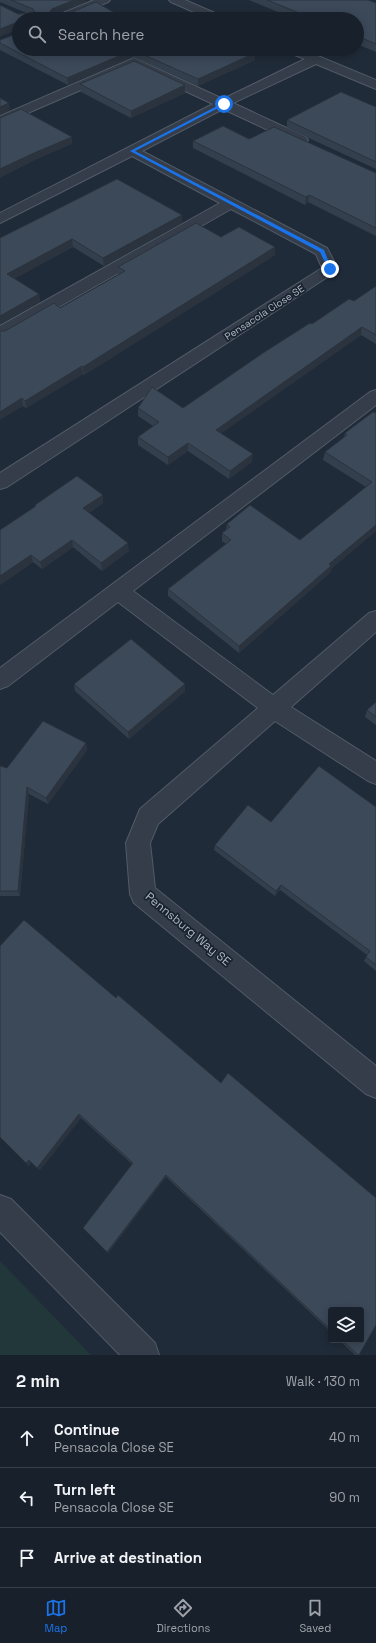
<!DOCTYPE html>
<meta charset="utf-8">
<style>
:root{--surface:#18202b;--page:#212833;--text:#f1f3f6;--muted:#9fa3a9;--line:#363e47;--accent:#1a73e8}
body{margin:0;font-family:"Space Grotesk",sans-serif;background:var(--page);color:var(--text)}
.controls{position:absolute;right:12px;bottom:12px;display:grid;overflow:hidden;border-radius:4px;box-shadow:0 2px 10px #0003}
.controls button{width:36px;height:36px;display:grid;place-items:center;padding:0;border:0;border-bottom:1px solid var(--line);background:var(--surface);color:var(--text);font:20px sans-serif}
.stop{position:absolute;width:12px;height:12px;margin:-9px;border:3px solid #1a73e8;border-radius:50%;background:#fff}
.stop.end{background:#1a73e8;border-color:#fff;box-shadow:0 1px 4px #0008}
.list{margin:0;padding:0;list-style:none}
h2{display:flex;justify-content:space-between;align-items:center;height:52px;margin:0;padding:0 16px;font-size:17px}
h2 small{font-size:13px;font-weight:400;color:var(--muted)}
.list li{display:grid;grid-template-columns:26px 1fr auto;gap:12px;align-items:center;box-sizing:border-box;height:60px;padding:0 16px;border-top:1px solid var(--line)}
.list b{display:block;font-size:15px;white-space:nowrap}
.list p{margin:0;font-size:13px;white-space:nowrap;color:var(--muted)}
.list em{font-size:13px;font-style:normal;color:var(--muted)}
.icon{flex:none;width:22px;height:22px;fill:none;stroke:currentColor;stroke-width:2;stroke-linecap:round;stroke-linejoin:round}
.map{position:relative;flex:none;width:376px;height:1355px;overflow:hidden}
.search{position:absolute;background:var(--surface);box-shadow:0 2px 10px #0003;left:12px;right:12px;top:12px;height:44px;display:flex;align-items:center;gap:10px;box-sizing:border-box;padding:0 14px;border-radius:22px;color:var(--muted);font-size:15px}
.sheet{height:232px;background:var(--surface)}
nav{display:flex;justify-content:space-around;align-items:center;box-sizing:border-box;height:56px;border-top:1px solid var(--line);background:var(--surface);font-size:11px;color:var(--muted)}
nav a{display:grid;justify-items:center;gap:2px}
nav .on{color:var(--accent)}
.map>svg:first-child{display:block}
.green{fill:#22373a}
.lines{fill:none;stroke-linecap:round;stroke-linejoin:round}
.minor-casing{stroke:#515b67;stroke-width:2}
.minor{fill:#343d49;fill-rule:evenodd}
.wall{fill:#343f4d}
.shaded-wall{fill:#2a333e}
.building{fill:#3c4959;stroke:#2a333e}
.route{fill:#1a73e8}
.labels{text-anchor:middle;stroke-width:3.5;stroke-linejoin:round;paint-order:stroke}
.far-street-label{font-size:10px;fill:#aeb8c6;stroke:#19222e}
.street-label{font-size:12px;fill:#aeb8c6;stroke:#19222e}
</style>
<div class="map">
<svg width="376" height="1355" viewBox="0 0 376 1355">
<rect width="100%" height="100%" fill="#202b39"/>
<polygon class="green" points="0,1261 91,1355 0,1355"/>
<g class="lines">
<defs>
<g id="minor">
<polygon points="94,0 110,0 108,2 67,19 51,19 53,17"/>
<polygon points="169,0 185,0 224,17 226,19 210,19 171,2"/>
<polygon points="285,49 301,49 376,80 376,89 316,64 233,103 306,137 308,140 306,143 296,143 223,109 142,151 327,248 338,269 335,272 7,487 0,489 0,473 322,268 316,254 231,209 6,337 0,338 0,326 220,203 132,156 0,223 0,213 213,104 134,67 0,125 0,116 134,58 223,99 305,59 287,52"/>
<polygon points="376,390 376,405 133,591 273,695 369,613 376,611 376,632 291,707 376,761 376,784 368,781 275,721 158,824 150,843 155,888 376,1066 376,1098 366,1094 134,903 130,894 126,843 140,809 258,708 118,602 8,686 0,689 0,668 370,392"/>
<polygon points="0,1195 11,1199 155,1343 159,1355 120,1355 0,1232"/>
</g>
</defs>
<use href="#minor" class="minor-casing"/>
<use href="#minor" class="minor"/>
</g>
<g class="wall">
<polygon points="0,0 86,0 86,2 57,14 125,19 19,19 246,49 255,60 198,86 133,57 68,85 0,50 0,40 19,33 19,29 0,36 0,5 18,14 29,14 0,2"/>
<polygon points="249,0 368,0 376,3 376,52 357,44 357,19 295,19"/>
<polygon points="80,84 185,93 131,118 81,92"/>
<polygon points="376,107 376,169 287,128 287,120"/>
<polygon points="249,139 376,173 376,236 308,202 305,205 193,148 193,141"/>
<polygon points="182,215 182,223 104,266 73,247 14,278 39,294 40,302 0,324 0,238"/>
<polygon points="221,237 275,247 275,255 84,375 83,374 26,408 23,406 5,331 60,308 118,275 118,267"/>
<polygon points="376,286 376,344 361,335 221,433 252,462 229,479 188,451 168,465 138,445 138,437 153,426 138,416 138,408 183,408 312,324 354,301"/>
<polygon points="373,412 376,531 331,569 330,573 239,653 168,596 168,589 226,544 222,541 222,533 226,530 227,524 300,540 366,487 323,460 325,452 344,437 345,433"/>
<polygon points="103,495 103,503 89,513 129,551 102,571 73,547 42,569 33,562 0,585 35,507 35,505"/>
<polygon points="74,684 185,691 129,739 75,691"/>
<polygon points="376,702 376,725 365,717 367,710"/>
<polygon points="86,743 87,750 48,804 29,794 20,896 0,896 0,766 7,768"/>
<polygon points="376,807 376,971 364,961 367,955 280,890 275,896 214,850 215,845 271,822"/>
<polygon points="24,920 116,998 118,995 221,1083 228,1073 376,1198 376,1325 359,1355 355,1355 339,1340 361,1340 361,1310 331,1310 331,1332 166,1177 108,1253 83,1228 132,1164 81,1118 40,1170 31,1162 29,1166 0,1137 0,946"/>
</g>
<g class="shaded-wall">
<polygon points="74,0 86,0 86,2 52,16 49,13 52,9"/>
<polygon points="18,22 18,29 0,36 0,29"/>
<polygon points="133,50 133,57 68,85 67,78"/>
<polygon points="255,53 255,60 198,86 198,79"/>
<polygon points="185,85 185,93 131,118 131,111"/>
<polygon points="9,103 10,110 0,115 0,107"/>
<polygon points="72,137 72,144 35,160 0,178 0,169 34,153"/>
<polygon points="309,195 308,202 305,205 306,197"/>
<polygon points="182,215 182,223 104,266 103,258"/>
<polygon points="72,239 73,247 9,282 7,274"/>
<polygon points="275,247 275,255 84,375 83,367"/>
<polygon points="39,294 40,302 0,324 0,316"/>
<polygon points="362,327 361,335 215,438 216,430"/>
<polygon points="82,366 83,374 26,408 25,401"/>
<polygon points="22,398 23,406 0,420 0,412"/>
<polygon points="188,443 188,451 168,465 168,457"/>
<polygon points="253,454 252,462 229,479 230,471"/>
<polygon points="103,495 103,503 84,516 83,508"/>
<polygon points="376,525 376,531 331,569 330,573 239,653 239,646 329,564"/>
<polygon points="72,540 73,547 42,569 40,562"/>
<polygon points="128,543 129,551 102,571 101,563"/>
<polygon points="31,555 33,562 0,585 0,576"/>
<polygon points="185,684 185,691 129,739 128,732"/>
<polygon points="86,743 87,750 48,804 46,798"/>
<polygon points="27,787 29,794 20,896 18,891"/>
<polygon points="281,885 280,890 275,896 276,891"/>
<polygon points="79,1114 81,1118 40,1170 37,1168"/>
<polygon points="29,1160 31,1162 29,1166 26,1163"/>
<polygon points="166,1175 166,1177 108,1253 107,1252"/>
</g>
<g class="building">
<polygon points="11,0 74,0 52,9 49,13 67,14 96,2 125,19 19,19 19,22 18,22 0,29 0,5 18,14 35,13 33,9"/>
<polygon points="267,0 368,0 376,3 376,44 357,36 357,19 314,19"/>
<polygon points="153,17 160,19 151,19"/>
<polygon points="171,17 176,19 169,19"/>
<polygon points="19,27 19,49 246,49 255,53 198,79 133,50 67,78 0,43 0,40 19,33"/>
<polygon points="134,61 185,85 131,111 80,84"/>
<polygon points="341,92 376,107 376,162 287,120"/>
<polygon points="0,98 9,103 0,107"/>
<polygon points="21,109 72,137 34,153 0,169 0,118"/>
<polygon points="223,126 249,139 274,127 376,173 376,228 309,195 306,197 193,141"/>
<polygon points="117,179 182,215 103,258 72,239 7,274 39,294 0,316 0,238"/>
<polygon points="196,223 221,237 239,227 275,247 83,367 82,366 25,401 22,398 0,412 0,331 5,331 54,303 60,308 125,271 118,267"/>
<polygon points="376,286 376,335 362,327 216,430 253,454 230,471 188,443 168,457 138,437 159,422 138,408 152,387 183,408 263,353 310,323 312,324 349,299 354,301"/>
<polygon points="373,412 376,413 376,525 329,564 331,566 239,646 168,589 231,540 222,533 230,527 227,524 250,505 300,540 372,482 325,452 347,435 345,433"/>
<polygon points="77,476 103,495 83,508 128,543 101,563 72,540 40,562 31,555 0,576 0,530 36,506 35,505"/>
<polygon points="131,639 185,684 128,732 74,684"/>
<polygon points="376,702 376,717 367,710"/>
<polygon points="43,721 86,743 46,798 27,787 18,891 0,891 0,766 7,768"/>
<polygon points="319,766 376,807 376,965 366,957 370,951 281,885 276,891 215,845 248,805 271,822"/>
<polygon points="24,920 116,998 118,995 221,1083 228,1073 376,1198 376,1325 359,1355 358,1355 342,1340 361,1340 361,1310 331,1310 331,1330 166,1175 107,1252 83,1228 133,1163 79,1114 37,1168 29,1160 26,1163 0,1137 0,946"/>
</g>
<polygon class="route" points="223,103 226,104 135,151 324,250 332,270 328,269 320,252 130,151"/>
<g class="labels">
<g class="far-street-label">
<text transform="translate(264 312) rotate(-33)" y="4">Pensacola Close SE</text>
</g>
<g class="street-label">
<text transform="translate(188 929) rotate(40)" y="4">Pennsburg Way SE</text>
</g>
</g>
</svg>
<div class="controls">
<button><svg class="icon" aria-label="layers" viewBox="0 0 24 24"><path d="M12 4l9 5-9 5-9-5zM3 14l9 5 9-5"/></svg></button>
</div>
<div class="stop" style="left:224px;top:104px"></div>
<div class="stop end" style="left:330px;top:269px"></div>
<div class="search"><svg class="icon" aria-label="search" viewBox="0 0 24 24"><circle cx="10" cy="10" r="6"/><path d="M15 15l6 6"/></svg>Search here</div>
</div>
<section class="sheet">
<h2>2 min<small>Walk · 130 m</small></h2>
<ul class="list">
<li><svg class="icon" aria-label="ahead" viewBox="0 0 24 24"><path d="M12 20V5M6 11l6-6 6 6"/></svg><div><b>Continue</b><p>Pensacola Close SE</p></div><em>40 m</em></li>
<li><svg class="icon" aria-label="left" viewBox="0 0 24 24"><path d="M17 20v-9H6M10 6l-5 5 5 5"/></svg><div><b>Turn left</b><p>Pensacola Close SE</p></div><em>90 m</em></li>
<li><svg class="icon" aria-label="arrive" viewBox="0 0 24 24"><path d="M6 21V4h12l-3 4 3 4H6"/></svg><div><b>Arrive at destination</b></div></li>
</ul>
</section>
<nav>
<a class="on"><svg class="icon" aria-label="map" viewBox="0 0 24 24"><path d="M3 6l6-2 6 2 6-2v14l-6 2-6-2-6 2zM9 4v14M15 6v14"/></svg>Map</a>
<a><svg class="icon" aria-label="directions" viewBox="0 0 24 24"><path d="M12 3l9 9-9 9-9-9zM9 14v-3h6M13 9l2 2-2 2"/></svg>Directions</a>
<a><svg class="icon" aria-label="saved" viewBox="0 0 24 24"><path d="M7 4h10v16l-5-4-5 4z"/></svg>Saved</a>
</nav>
